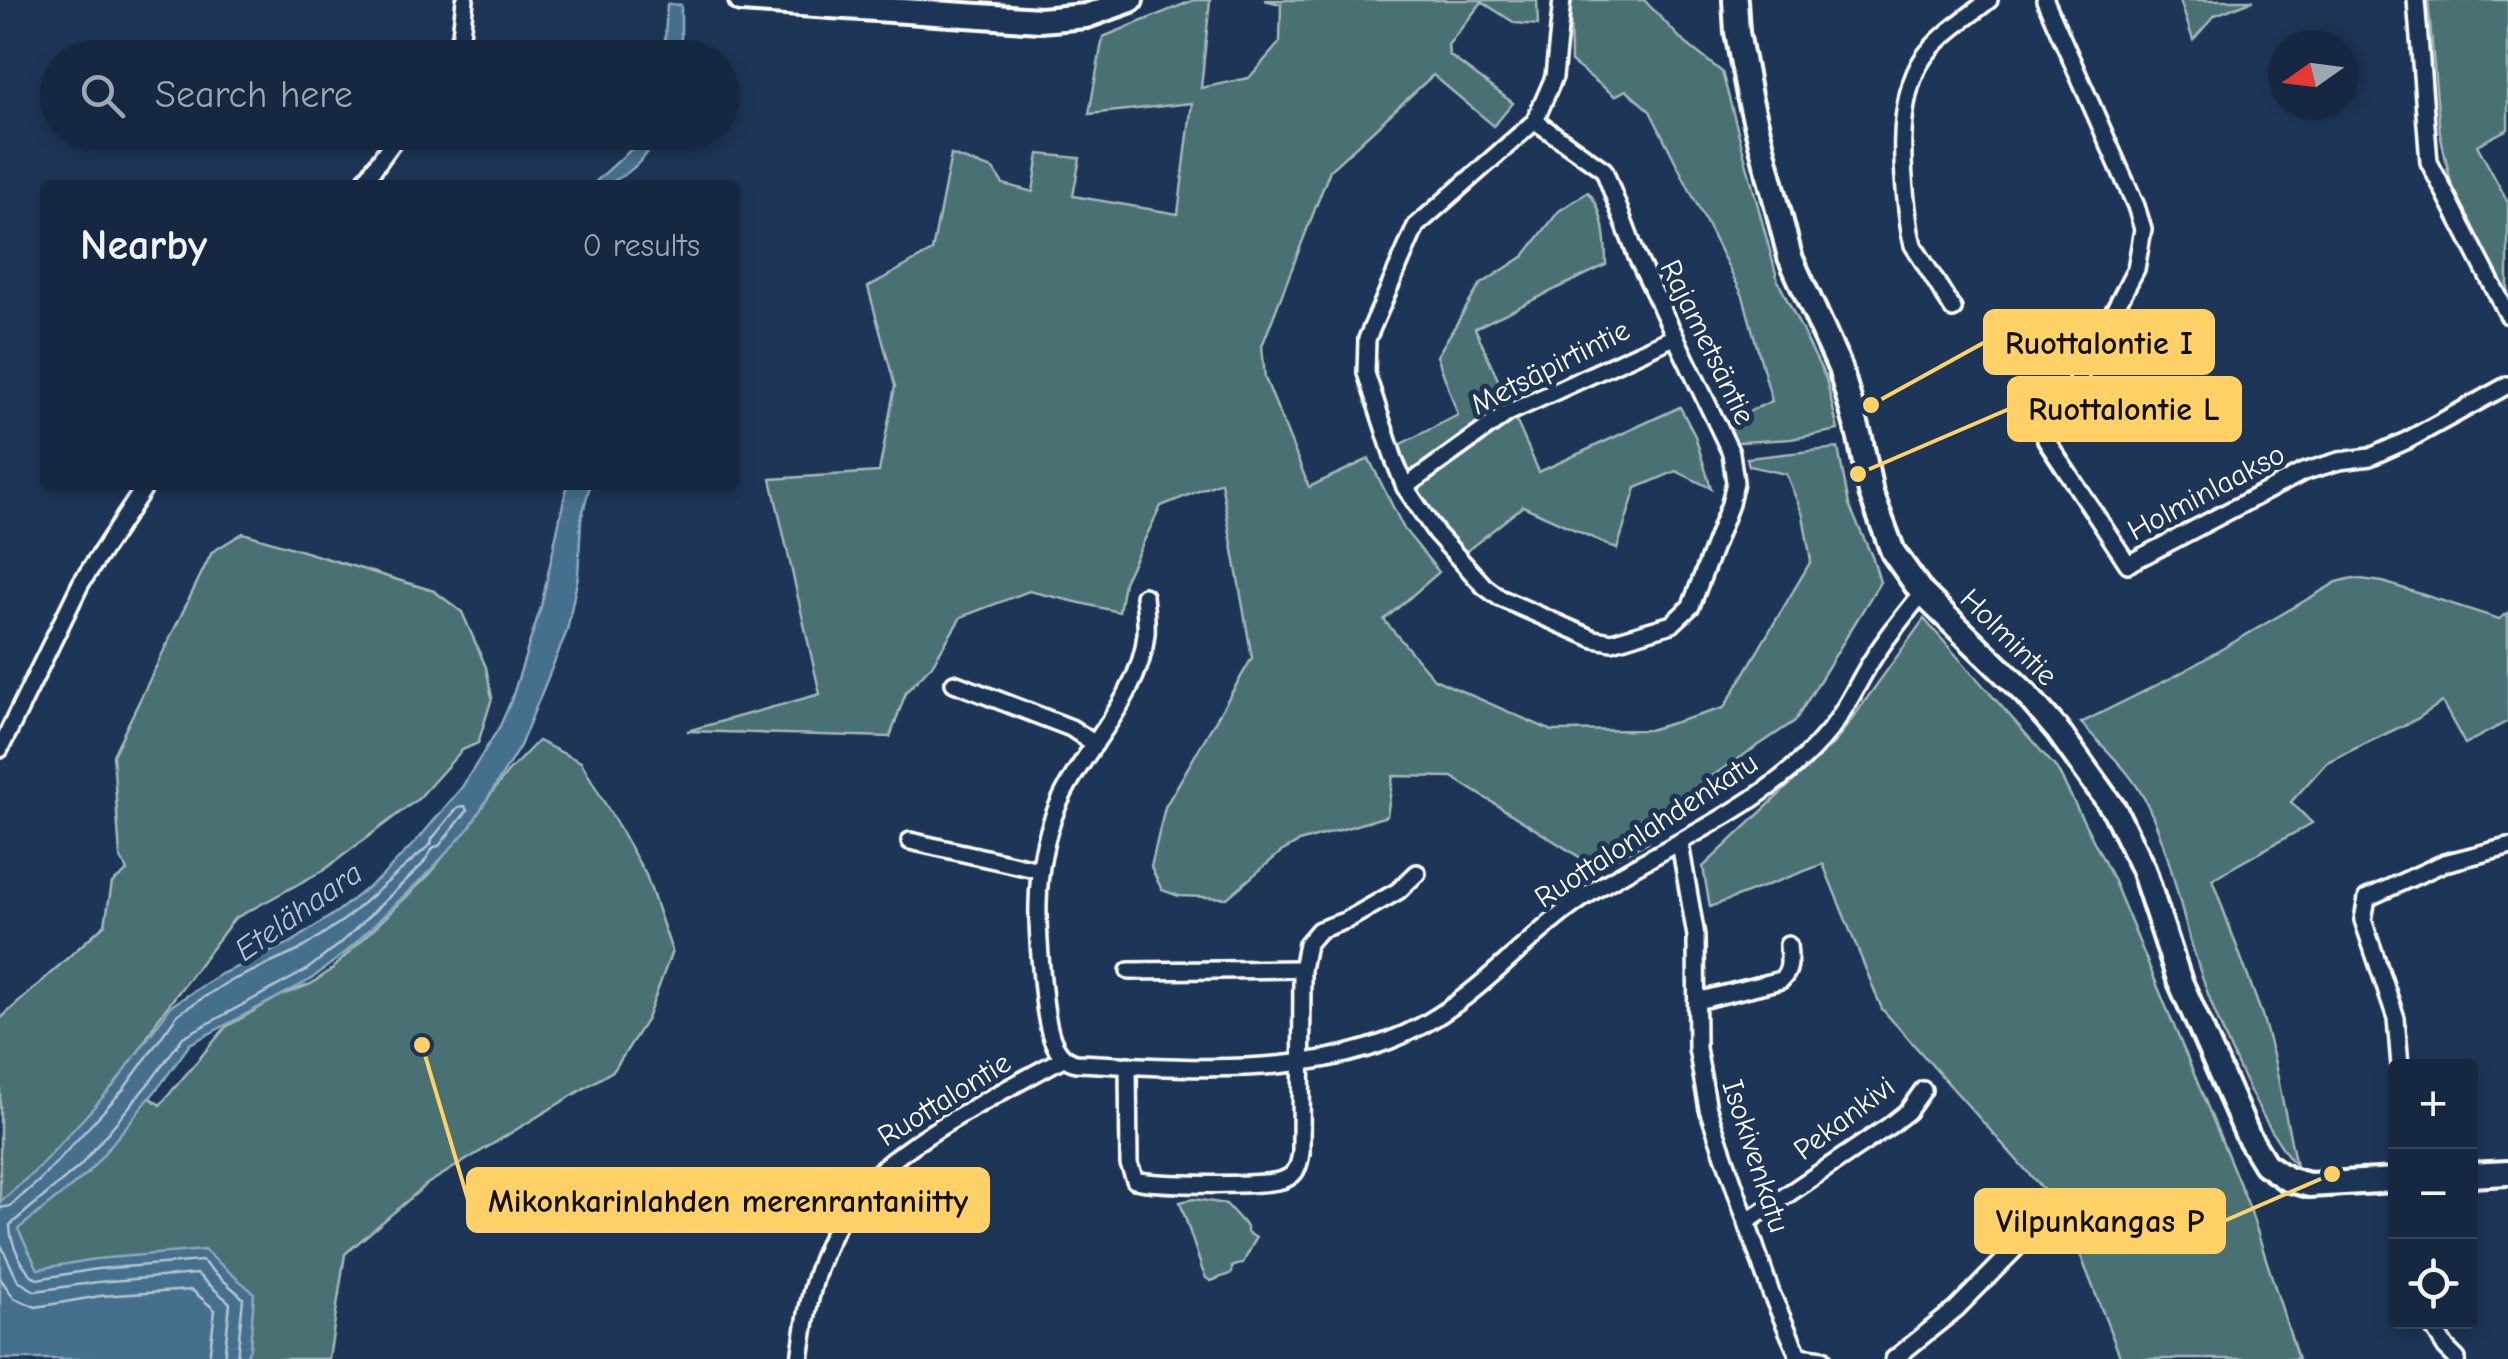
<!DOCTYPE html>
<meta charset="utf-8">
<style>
:root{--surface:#162841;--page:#1f3048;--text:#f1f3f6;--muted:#9ea6b1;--line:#35445a}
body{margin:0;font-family:"Comic Neue",sans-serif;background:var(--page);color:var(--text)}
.controls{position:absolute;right:30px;bottom:30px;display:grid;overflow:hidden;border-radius:10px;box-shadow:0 5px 15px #0003}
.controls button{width:90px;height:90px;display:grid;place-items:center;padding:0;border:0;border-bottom:2px solid var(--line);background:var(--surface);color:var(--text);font:50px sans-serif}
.compass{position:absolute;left:2268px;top:30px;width:90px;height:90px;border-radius:50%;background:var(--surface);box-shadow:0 5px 15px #0003;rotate:256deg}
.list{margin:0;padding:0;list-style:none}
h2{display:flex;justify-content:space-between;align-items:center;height:130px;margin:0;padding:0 40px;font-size:42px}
h2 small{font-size:32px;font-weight:400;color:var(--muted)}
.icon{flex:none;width:55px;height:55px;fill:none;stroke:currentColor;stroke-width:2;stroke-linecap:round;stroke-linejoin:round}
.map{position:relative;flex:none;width:2508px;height:1359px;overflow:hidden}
.search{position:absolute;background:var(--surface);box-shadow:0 5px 15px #0003;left:40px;top:40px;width:700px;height:110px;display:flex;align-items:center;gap:25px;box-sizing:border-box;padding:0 35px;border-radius:55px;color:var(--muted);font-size:38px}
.panel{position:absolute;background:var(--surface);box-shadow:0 5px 15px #0003;left:40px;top:180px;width:700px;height:310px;border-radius:10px}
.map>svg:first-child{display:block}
.green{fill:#496f72;stroke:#a4b7b8;stroke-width:2.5}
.water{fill:#456f8d;stroke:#8fa9bb;stroke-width:2.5}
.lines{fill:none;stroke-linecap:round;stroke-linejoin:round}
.shore{stroke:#b5c5d1;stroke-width:2.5}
.street-casing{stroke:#fff;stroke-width:22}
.secondary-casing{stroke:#fff;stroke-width:30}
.street{stroke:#1d3557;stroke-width:15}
.secondary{stroke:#1d3557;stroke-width:22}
.labels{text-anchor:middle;stroke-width:10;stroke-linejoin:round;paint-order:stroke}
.street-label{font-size:30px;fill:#fff;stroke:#1d3557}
.water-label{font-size:32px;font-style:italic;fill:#b5c5d1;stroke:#1d3557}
.leader{fill:none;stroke:#ffd166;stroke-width:4}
.callout-dot{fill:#ffd166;stroke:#1d3557;stroke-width:4}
.callout{fill:#ffd166;stroke:#ffd166;stroke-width:4}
.callout-label{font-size:32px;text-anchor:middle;font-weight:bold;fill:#111}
</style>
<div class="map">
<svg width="2508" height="1359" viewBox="0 0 2508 1359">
<rect width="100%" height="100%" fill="#1d3557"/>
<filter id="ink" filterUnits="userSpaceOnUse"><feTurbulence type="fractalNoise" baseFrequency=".01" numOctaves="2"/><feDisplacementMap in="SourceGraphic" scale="20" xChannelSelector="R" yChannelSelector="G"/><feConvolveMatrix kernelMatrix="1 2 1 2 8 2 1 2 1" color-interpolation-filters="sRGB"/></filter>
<g filter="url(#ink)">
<g class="green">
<polygon points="1194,0 1210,0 1201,88 1249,78 1280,42 1281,4 1264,0 1537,0 1538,25 1515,23 1482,2 1448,45 1449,55 1513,103 1494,126 1433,75 1330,170 1262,346 1265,378 1309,487 1369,459 1404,529 1439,572 1384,620 1434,679 1552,731 1649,730 1724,708 1811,561 1803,515 1786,474 1749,466 1747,458 1838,448 1849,505 1873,559 1880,582 1795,721 1652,816 1648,842 1597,868 1452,777 1393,776 1387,816 1299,842 1281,852 1227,898 1179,896 1162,890 1151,867 1165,807 1252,658 1221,482 1161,506 1124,582 1119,612 1029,591 961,617 932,665 906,692 890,737 687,731 820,694 771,479 879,472 895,386 868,287 932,251 951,155 993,169 1003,184 1033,192 1039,154 1080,158 1073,196 1178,214 1192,103 1089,114 1103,37"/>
<polygon points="1570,0 1644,0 1683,41 1722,72 1778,281 1826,379 1838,430 1791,439 1725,443 1717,426 1772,401 1743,296 1650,111 1626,90 1615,96 1571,62"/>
<polygon points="2180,0 2254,0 2215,15 2193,40"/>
<polygon points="2428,0 2508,0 2508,129 2477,145 2508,202 2508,293 2453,192 2440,133"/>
<path d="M1588,192C1604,208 1606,243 1606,265L1475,328L1539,472L1680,407L1695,436L1711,488L1676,471L1636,488L1617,549L1523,506L1463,554L1419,495L1399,445L1458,415L1437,356L1480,285L1524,256L1559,211Z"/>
<polygon points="243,533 434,591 462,612 486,667 492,698 478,743 462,750 419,798 324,870 234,919 158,1019 123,1078 160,1105 226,1027 280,996 311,984 331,970 430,874 507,773 538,741 581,762 646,875 672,951 647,1019 614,1070 427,1184 345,1254 329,1359 153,1359 0,1259 0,1019 105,924 112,883 127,871 120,856 113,755 212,552"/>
<path d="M2353,578L2383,582L2499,619L2508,613V721L2465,744L2442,702L2417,719L2327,762L2291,802L2312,823L2212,879L2262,1015L2274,1059L2296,1166C2256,1117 2213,1015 2194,952C2179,904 2170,852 2148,806C2131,770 2106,751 2081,723L2179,674L2337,582Z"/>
<polygon points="1924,619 2057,769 2113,879 2250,1209 2298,1359 2121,1359 2064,1213 1882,1009 1823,864 1710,907 1703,867 1837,740"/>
<polygon points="1194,1199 1226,1204 1247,1227 1247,1232 1256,1238 1243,1263 1232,1267 1232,1273 1211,1281 1206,1278 1202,1269 1180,1202"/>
</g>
<g class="water">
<polygon points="667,4 681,5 681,57 664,57"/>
<path d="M649,133H663C644,158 625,185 592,185Z"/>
<polygon points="567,485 590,485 581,520 578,576 567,631 520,746 470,827 429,872 346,952 310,980 190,1044 161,1084 87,1174 18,1229 38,1269 95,1259 204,1250 254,1293 250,1348 245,1359 0,1359 0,1202 34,1172 115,1084 171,1006 221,974 292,942 338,911 382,876 421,836 462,787 500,726 511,701 541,607"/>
</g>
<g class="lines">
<g class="shore">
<path d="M0,1208L10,1206L40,1180L76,1141L123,1090L178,1014L226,983L298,951L345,919L431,844L432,839L458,807L465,806L467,811L439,846L434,847L422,865L340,944L305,971L183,1037L153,1078L80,1166L10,1225C10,1242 23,1271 37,1279L97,1269L202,1261L243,1298L237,1359"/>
<polyline points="0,1243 18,1281 35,1291 98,1282 197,1274 230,1303 224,1359"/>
<polyline points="0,1278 14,1298 36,1307 100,1296 192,1290 215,1310 209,1359"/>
</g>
<defs>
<g id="street">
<polyline points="2045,0 2136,206 2143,229 2136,269 2046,440 2128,564 2303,472 2339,461 2370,457 2408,440 2508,385"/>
<polyline points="2416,0 2429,162 2508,315"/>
<polyline points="453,58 461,35 465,0"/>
<polyline points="1535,121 1604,170 1637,257 1731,453 1735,482 1730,504 1691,606 1672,624 1612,642 1594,639 1500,598 1484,586 1436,533 1405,487 1395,462 1366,373 1367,339 1416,226 1535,121 1554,77 1562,0"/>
<polyline points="362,185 400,132"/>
<path d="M1953,309L1913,245L1910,232C1903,182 1893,101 1924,57C1940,35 1968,17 1989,0"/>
<polyline points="1405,487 1508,413 1674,337"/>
<path d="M1144,596C1145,608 1147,622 1146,634C1140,701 1080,750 1056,810C1031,872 1037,934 1044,999C1047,1021 1050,1057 1076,1063C1193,1068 1336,1082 1438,1016C1494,980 1536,928 1592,892C1672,841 1767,807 1829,731C1847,709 1857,683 1872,660C1887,636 1905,615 1922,593"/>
<polyline points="954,683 1071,728 1095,744"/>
<polyline points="0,749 81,583 146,485"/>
<polyline points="910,841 1039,870"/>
<polyline points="1680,844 1696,936 1697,1048 1708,1109 1771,1293 1800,1359"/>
<polyline points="1129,971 1302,969"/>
<path d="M1697,1001L1781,980C1792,970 1789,958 1788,945"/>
<path d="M1128,1065L1129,1164L1135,1180C1156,1185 1267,1187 1285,1179C1297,1174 1299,1165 1301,1153L1302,969L1307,944L1319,930L1347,920L1398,891L1417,873"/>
<polyline points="2400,1066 2396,1018 2363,920 2367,898 2444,863 2508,847"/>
<polyline points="1748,1221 1889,1126 1908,1111 1923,1090"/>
<polyline points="2430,1322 2446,1348 2457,1359"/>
<polyline points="1799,1356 1823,1359"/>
<path d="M800,1359C805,1326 809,1292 821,1261C831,1235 844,1209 863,1188C905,1139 1005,1091 1063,1058"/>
<polyline points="1894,1359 1956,1309 2020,1244 2038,1235"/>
</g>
<g id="secondary">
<polyline points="741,0 1040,20 1086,16 1131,0"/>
<polyline points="1735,0 1737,32 1749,96 1790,257 1840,368 1860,438 1871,493 1893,552 1922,593 2025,693 2058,731 2115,811 2143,869 2179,979 2248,1136 2265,1164 2287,1179 2309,1185 2396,1180"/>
<polyline points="2470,1175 2508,1173"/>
</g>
</defs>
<use href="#street" class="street-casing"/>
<use href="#secondary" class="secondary-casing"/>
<use href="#street" class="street"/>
<use href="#secondary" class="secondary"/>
</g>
</g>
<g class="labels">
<g class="street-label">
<text transform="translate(1708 342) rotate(64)" y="10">Rajametsäntie</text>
<text transform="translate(1550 367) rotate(-27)" y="10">Metsäpirtintie</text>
<text transform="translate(2206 492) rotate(-28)" y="10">Holminlaakso</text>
<text transform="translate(2009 637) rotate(45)" y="10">Holmintie</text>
<text transform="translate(1646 830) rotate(-33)" y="10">Ruottalonlahdenkatu</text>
<text transform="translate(944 1099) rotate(-32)" y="10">Ruottalontie</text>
<text transform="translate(1844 1118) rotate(-37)" y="10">Pekankivi</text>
<text transform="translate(1756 1156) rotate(72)" y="10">Isokivenkatu</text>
</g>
<g class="water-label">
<text transform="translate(298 911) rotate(-35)" y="11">Etelähaara</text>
</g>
</g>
<path class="leader" d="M1871 405L1985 342M1858 474L2009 409M422 1045L468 1200M2332 1174L2224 1221"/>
<g class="callout-dot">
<circle cx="1871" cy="405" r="10"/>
<circle cx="1858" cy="474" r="10"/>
<circle cx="422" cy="1045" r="10"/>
<circle cx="2332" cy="1174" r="10"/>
</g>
<g class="callout">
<rect x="1985" y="311" width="228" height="62" rx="10"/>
<rect x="2009" y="378" width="231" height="62" rx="10"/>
<rect x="468" y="1169" width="520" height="62" rx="10"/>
<rect x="1976" y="1190" width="248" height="62" rx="10"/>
</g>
<g class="callout-label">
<text x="2099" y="354">Ruottalontie I</text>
<text x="2124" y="420">Ruottalontie L</text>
<text x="728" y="1212">Mikonkarinlahden merenrantaniitty</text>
<text x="2100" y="1232">Vilpunkangas P</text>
</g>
</svg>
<div class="controls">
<button>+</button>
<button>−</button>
<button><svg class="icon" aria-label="locate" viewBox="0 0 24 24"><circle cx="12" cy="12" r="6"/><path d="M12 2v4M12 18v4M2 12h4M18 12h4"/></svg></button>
</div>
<svg class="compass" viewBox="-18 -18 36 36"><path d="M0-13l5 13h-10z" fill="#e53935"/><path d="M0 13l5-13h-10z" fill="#9ea6b1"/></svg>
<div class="search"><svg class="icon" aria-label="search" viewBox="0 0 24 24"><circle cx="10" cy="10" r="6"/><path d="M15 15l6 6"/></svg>Search here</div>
<section class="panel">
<h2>Nearby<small>0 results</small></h2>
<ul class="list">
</ul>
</section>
</div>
